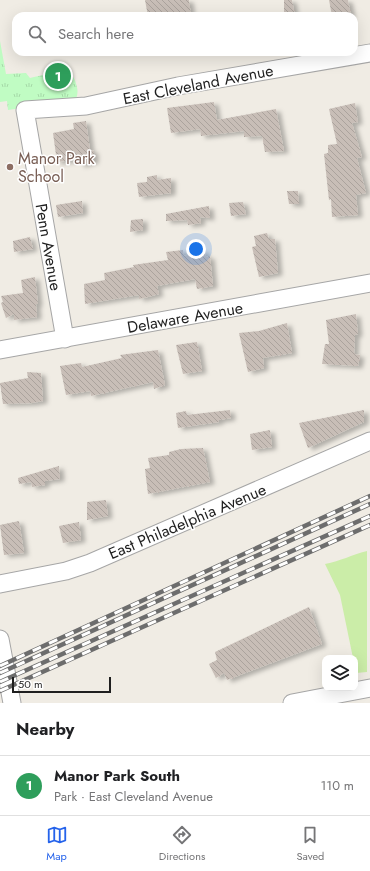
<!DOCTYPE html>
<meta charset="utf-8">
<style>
:root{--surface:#fff;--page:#f6f6f6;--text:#202124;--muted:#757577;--line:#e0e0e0;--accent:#2563eb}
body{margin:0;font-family:Jost,sans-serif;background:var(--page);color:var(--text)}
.controls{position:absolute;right:12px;bottom:12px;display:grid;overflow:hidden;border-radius:8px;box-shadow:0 4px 16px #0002}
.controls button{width:36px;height:36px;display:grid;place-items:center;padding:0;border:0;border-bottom:1px solid var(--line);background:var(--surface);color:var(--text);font:20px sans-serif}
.scale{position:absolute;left:12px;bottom:10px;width:99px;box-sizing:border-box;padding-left:4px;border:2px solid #1f1f1f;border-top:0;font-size:11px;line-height:14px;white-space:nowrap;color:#1f1f1f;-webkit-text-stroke:3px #fff;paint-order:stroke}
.you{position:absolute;left:196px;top:249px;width:14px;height:14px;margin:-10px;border:3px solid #fff;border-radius:50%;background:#1a73e8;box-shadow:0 0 0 6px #1a73e833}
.badge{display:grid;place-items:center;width:26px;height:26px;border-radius:50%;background:var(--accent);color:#fff;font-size:13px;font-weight:700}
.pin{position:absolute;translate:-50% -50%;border:2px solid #fff;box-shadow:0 1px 4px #0006}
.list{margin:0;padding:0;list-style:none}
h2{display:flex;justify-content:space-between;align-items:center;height:52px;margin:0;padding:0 16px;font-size:17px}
h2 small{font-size:13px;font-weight:400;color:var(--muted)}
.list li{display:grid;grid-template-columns:26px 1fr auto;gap:12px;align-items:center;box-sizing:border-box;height:60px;padding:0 16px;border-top:1px solid var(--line)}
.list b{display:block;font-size:15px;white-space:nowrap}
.list p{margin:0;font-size:13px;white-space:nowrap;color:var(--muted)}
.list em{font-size:13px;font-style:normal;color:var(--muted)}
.icon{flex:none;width:22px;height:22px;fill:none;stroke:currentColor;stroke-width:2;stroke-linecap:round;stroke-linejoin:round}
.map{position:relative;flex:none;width:370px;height:703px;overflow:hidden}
.search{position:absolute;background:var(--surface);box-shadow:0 4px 16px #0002;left:12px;right:12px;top:12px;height:44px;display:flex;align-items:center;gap:10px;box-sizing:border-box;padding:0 14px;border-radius:12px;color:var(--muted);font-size:15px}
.sheet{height:112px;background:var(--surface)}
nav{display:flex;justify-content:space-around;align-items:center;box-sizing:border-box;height:56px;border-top:1px solid var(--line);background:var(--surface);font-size:11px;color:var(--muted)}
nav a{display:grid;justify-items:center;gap:2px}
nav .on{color:var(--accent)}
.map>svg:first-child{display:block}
.grass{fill:#cbeda8}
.park{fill:url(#park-tufts)}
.building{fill:url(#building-back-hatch);filter:url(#shadow)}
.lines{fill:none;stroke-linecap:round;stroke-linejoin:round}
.minor-casing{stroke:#a6a6a6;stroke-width:19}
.minor{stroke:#fff;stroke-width:17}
.rail-casing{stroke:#6d6d6d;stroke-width:4.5}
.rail{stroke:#fff;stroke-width:3;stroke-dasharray:9;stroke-linecap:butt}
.education-dot{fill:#8d6e63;stroke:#fff;stroke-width:1.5}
.labels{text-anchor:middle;stroke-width:3;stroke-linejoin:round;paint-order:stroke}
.street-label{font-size:16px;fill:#1f1f1f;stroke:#fff}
.education-label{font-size:16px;fill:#785e54;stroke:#fff;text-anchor:start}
</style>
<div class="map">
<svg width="370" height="703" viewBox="0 0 370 703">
<defs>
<pattern id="park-tufts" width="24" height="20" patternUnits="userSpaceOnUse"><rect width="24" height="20" fill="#c0fcc3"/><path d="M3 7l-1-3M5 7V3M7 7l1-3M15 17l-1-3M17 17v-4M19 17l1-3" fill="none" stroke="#a5d8a7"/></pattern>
<pattern id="building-back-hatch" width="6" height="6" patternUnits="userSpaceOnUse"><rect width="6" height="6" fill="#c8beb7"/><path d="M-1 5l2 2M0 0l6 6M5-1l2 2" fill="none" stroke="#aba39d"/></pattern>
<filter id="shadow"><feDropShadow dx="4.5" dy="2.5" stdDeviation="2" flood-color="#0004"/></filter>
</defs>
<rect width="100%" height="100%" fill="#f0ece4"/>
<path class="grass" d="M367,551V672L356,673L355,658H353L340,595L325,564C341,561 351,555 367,551Z"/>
<path class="park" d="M0,41L6,74L26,73L30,78C43,76 73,64 76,84C78,90 78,93 76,99L70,101L8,110L7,101L0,102Z"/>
<g class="building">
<polygon points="145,0 189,0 191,16 148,16"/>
<polygon points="284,0 292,0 295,16 284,16"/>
<polygon points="329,0 348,0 351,16 332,16"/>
<polygon points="214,102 217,120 276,109 284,151 265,152 262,136 244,137 244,131 201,136 200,129 171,133 167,108"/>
<polygon points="355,103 358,122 352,123 362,157 357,158 366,193 356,195 358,215 332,217 331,199 329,200 324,154 328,153 328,145 337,144 329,109"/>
<polygon points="86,121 90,150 94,151 94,161 80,165 79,159 57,162 53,133 74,129 73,123"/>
<polygon points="157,175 157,180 171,178 171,193 139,197 137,183 147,182 147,177"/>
<polygon points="287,191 298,191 299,204 289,204"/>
<polygon points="82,201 83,213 58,217 56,205"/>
<polygon points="243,202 246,214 231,216 229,203"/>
<polygon points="209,206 210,218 200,217 201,223 188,225 187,220 166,221 166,214"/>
<polygon points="143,219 143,230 130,232 131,220"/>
<polygon points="267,233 269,239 275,239 278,273 259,277 252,247 256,246 254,236"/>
<polygon points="30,237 33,249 14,252 13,241"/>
<polygon points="183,250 184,256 204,250 206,257 210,256 213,286 197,289 195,279 157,286 159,294 148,297 139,299 139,295 85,304 84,284 105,280 104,273 134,267 133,265 168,260 166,252"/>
<polygon points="35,277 38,304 36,304 37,317 14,320 14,314 6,318 1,303 3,302 1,296 23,293 21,280"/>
<polygon points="356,314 358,334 355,335 354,354 360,355 358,366 322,364 325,344 329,344 326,320"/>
<polygon points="287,323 292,353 263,358 264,368 248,372 239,333 259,331"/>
<polygon points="197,342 202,371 183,374 176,345"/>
<polygon points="158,350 165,385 154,389 153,382 91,396 90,391 66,395 60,366 81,363 82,367 122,358 120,355"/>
<polygon points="27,372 41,373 43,401 32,403 3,404 0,383 28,378"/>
<polygon points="230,410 231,418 219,420 219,422 178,428 176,413 186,411 187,415"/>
<polygon points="364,410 364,422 308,448 299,423"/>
<polygon points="270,430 272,447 252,450 250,434"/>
<polygon points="203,448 210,482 148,494 145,469 150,468 148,458 169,455 169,452 181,449"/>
<polygon points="59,466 60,479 45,481 45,485 32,487 31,482 19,484 18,478"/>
<polygon points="106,500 108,516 87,520 87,502"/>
<polygon points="19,521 24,553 4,555 0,525"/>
<polygon points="79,522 81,540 63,543 59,526"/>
<polygon points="309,607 322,644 227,680 224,673 216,678 209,664 217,660 215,652"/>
</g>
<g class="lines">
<defs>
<g id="minor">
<polyline points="65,339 25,110 86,106 178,86 370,53"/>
<polyline points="0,350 370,283"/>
<polyline points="0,584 66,571 90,563 370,441"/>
<polyline points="0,639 12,703"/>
<polyline points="292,703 370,688"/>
</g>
</defs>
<use href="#minor" class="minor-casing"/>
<use href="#minor" class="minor"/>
<defs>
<g id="rail">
<polyline points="0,666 370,496"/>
<polyline points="0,673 370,504"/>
<polyline points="0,682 370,516"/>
<polyline points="0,691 370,525"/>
</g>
</defs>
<use href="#rail" class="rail-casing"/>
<use href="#rail" class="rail"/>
</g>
<circle class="education-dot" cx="10" cy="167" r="4"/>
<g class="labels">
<g class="street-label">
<text transform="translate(198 84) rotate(-11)" y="6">East Cleveland Avenue</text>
<text transform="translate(49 247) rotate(80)" y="6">Penn Avenue</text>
<text transform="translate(185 317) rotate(-10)" y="6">Delaware Avenue</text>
<text transform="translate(187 521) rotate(-23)" y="6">East Philadelphia Avenue</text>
</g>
<g class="education-label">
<text x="18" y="164">Manor Park<tspan x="18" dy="18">School</tspan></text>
</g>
</g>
</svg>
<div class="controls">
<button><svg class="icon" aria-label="layers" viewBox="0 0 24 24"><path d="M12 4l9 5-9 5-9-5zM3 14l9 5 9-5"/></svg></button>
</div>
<div class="scale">50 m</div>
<div class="you"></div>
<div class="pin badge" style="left:58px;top:76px;background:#2e9e5b">1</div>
<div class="search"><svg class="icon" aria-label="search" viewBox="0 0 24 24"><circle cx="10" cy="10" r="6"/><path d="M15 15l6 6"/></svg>Search here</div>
</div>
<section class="sheet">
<h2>Nearby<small></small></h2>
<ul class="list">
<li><span class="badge" style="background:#2e9e5b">1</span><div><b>Manor Park South</b><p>Park · East Cleveland Avenue</p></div><em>110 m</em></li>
</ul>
</section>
<nav>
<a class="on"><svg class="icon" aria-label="map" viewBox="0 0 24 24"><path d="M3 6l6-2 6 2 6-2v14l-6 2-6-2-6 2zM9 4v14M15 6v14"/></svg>Map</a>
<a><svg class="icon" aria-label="directions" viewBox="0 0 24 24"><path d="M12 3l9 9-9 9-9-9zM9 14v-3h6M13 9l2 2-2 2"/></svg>Directions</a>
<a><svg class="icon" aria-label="saved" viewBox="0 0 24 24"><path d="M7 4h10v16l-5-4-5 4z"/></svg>Saved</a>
</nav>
